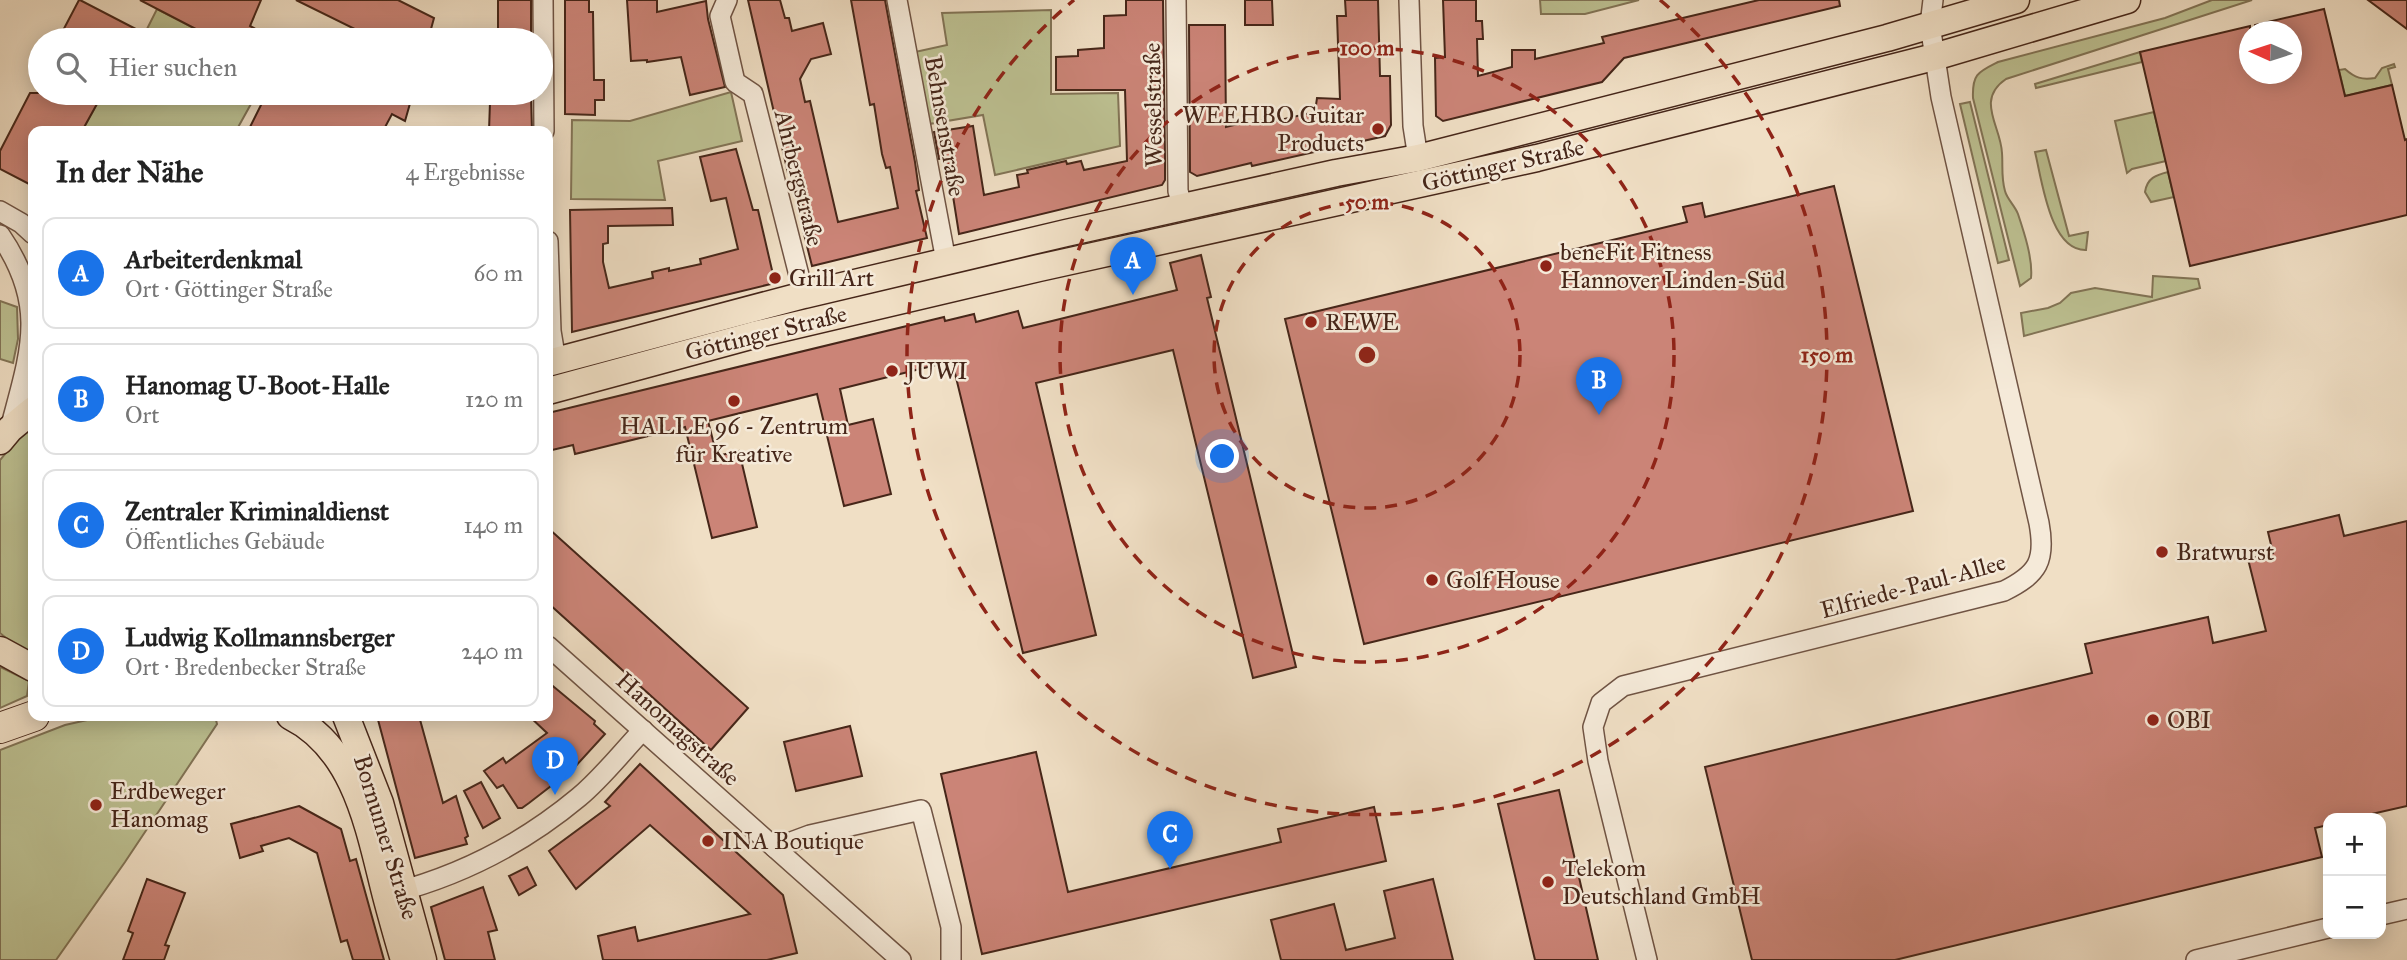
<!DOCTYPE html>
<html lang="de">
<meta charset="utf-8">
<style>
:root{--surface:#fff;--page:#f2f2f2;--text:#222;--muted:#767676;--line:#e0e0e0;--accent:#1a73e8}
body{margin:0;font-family:"IM FELL Great Primer",serif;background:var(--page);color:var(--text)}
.controls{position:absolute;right:21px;bottom:21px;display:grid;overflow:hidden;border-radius:14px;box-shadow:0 4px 18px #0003}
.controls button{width:63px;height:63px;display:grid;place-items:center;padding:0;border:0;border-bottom:2px solid var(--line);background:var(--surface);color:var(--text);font:35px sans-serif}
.compass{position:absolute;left:2239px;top:21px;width:63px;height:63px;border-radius:50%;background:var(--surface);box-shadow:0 4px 18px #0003;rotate:273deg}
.you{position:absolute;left:1223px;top:457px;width:24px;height:24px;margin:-18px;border:5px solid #fff;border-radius:50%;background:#1a73e8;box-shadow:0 0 0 10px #1a73e833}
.badge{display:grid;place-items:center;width:46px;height:46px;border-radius:50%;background:var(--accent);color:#fff;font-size:23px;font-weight:700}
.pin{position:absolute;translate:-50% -58px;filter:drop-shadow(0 2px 4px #0008)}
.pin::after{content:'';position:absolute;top:37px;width:24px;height:21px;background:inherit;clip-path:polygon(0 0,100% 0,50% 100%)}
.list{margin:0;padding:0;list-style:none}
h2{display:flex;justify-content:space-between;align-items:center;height:91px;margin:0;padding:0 28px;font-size:30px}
h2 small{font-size:23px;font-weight:400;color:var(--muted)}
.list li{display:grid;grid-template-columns:46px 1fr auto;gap:21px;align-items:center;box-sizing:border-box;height:112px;margin:0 14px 14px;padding:0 14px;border:2px solid var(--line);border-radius:14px}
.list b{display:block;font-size:26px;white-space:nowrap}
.list p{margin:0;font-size:23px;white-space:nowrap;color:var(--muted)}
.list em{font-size:23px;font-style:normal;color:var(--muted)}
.icon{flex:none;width:38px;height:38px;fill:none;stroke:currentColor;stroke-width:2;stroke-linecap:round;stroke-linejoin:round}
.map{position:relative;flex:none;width:2407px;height:960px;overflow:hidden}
.search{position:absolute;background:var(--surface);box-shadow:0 4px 18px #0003;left:28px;top:28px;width:525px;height:77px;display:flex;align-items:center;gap:18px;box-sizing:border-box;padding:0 24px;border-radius:38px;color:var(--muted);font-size:26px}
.panel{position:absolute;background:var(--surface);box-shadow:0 4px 18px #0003;left:28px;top:126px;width:525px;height:595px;border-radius:14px}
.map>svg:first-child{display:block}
.green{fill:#bdc192;stroke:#827456;stroke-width:2}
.building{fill:#cb8477;stroke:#462619;stroke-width:2}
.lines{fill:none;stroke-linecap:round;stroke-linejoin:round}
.minor-casing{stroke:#705444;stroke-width:22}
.major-casing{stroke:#462619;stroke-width:29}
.highway-casing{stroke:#462619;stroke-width:32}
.minor{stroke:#f5ead9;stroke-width:19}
.major{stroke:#f0dfc5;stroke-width:26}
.highway{stroke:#f0dfc5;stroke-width:30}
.ring{fill:none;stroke:#8f2418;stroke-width:3.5;stroke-dasharray:12 9}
.poi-dot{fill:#8f2418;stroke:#f5ead9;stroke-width:2.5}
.labels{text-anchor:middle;stroke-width:5;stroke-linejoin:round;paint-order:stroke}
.street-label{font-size:24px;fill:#462619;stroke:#f5ead9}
.poi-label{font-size:24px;fill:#462619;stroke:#f5ead9;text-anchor:start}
.centre{fill:#8f2418;stroke:#f5ead9;stroke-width:3.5}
.ring-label{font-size:21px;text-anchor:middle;font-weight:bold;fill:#8f2418;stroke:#f5ead9;stroke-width:5;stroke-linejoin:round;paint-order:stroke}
</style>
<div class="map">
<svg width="2407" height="960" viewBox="0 0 2407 960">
<rect width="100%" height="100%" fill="#f0dfc5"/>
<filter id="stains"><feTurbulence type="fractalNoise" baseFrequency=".00286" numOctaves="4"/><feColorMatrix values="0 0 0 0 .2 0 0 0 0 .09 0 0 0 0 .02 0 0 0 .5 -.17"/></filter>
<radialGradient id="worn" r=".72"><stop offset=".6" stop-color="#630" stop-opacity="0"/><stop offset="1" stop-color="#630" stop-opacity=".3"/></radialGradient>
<g class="green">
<polygon points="1540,0 1639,0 1585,14 1541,14"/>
<path d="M2212,0H2252L2006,79C1975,100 2001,126 2002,153C2003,167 2001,177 2005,191C2007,199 2015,206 2018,214C2024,232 2033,259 2031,278L2020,286L1973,98C1972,74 1978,72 1998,62L2165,18Z"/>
<polygon points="157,9 217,40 131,40 137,30 145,33"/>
<polygon points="1051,10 1051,94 1118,93 1120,146 995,175 983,115 929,124 915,52 947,45 942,13"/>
<polygon points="2140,52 2142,62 2036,88 2035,84"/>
<path d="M2394,64L2395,67L2388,69L2392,85L2345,96L2339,70L2345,69C2355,78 2362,80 2375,78L2382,68Z"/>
<polygon points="731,92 742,141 658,161 665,200 571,199 572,120 630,121"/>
<polygon points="103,93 257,93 236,131 82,131"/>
<polygon points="1970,102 2009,260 1998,263 1960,104"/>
<polygon points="2154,112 2166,161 2132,169 2127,173 2115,121"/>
<path d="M2046,150L2069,236L2088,232L2086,250C2050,251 2042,180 2035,152Z"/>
<path d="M2168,172L2174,197L2151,202L2145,192C2147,178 2156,175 2168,172Z"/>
<polygon points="2153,276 2198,279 2200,288 2024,336 2021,313 2048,308 2060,303 2071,293 2095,288 2152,297"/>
<polygon points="0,301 17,307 18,339 13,363 0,359"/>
<polygon points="33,425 33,655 18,648 0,633 0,460 14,443"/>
<polygon points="0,667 29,681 27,696 0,708"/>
<polygon points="105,716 215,716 217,724 125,862 56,960 0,960 0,750 65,725"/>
</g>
<g class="building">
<polygon points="79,0 80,0 157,40 58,40"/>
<polygon points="140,0 261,0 250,26 276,40 217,40"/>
<polygon points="296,0 398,0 434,18 428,40 377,40"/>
<rect x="498" y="0" width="33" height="40"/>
<polygon points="565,0 589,0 589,12 593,12 594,80 604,80 604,100 595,100 595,115 565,114"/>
<polygon points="627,0 657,0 657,12 706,1 708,19 725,87 690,95 681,57 647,62 647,60 631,61"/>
<polygon points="748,0 780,0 785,18 789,18 792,31 823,23 831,54 811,59 800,79 805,102 810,101 838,222 898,208 890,167 886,168 882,154 874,104 870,105 851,0 885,0 915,162 919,190 916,191 927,238 812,266 803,230 808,229 795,171 788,173"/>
<polygon points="1126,0 1163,0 1165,158 1165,180 1162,185 959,234 947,158 939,159 934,132 973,126 984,195 1019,187 1017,175 1028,173 1027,170 1066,161 1067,164 1081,161 1084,170 1127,161 1125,90 1056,90 1056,57 1078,56 1078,50 1104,48 1104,16 1126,15"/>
<polygon points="1245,0 1272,0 1273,25 1245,25"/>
<polygon points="1345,0 1378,0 1380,76 1390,76 1391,125 1385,136 1252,166 1251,163 1197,176 1190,172 1189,25 1225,25 1226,127 1246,122 1246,124 1266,120 1267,123 1315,112 1317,98 1340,99 1337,16 1346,16"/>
<polygon points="1443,0 1476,0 1476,21 1482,21 1483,39 1477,39 1478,76 1512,67 1512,50 1535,50 1535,59 1604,43 1602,37 1759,0 1839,0 1840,6 1624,58 1602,82 1443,121 1436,116 1435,58 1445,57"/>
<polygon points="2368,0 2407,0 2407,29"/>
<polygon points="2324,9 2345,96 2392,85 2405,140 2407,139 2407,215 2190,266 2140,52 2250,26 2250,74 2292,74 2292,32 2255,32 2255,25"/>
<polygon points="30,93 103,93 82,131 33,131 33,186 0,169 0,151"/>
<polygon points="267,93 413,93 405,121 392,114 383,131 248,131"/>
<polygon points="500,95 531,96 532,131 489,131 490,102 500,102"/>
<polygon points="736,149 753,210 758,210 775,283 572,332 570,210 672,208 673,225 608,226 608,243 603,244 603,262 609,288 653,278 652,272 669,268 669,271 701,264 700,259 738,249 726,198 711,201 700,157"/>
<polygon points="1834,186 1913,511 1364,644 1285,319 1687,222 1683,207 1702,203 1705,217"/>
<polygon points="1201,255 1211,297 1207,298 1296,667 1253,678 1173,350 1036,383 1096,635 1023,653 952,361 840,389 848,425 873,419 891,494 844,506 817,394 708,421 717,456 739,451 757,527 712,538 685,427 575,454 573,445 548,451 548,413 944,317 945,321 974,314 976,322 1018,311 1023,328 1052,321 1177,290 1170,263"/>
<polygon points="2339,515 2344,536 2407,521 2407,806 2354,818 2328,818 2328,825 2315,828 2322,857 1895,960 1752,960 1705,767 2092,673 2085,644 2208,617 2213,643 2266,631 2248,559 2273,553 2268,532"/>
<polygon points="548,528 748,708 711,750 548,603"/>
<polygon points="548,682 595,721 594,724 605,734 573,769 529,803 522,808 518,808 503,785 497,788 484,771 503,758 506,763 547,733 529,716 548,716"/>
<polygon points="377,716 419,716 443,803 456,796 468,836 465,838 467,844 415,858"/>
<polygon points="850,726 862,776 796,791 784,742"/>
<polygon points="1036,752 1068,892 1281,842 1278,829 1374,807 1386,861 982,954 941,774"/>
<polygon points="640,764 783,895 797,953 767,960 603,960 598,936 635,927 638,941 750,914 650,825 576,889 549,851 610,806 605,802"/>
<polygon points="481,782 500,818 483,828 464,791"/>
<polygon points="1559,790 1598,960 1535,960 1498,804"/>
<polygon points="299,806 341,829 350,861 356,859 384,960 353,960 347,940 341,942 317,853 289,838 261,846 263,851 240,858 231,824"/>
<polygon points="527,867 536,885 519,895 509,876"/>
<polygon points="147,879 185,893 165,945 169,946 164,960 123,960 133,933 128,931"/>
<polygon points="1433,879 1453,960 1281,960 1271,920 1334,904 1346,950 1395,938 1384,891"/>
<polygon points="483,887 497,930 488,932 495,960 445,960 431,907"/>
</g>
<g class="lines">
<defs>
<g id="minor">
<polyline points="543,0 544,131"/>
<polyline points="727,0 720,16 735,82 753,94 804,295"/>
<polyline points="897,0 946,261"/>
<polyline points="1176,0 1178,191 1183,208"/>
<polyline points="1409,0 1413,126 1418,158"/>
<polyline points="0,211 21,223 33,234"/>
<path d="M0,235C49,306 30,353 10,429"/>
<polyline points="548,241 551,331 556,361"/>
<polyline points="548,646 901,960"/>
<polyline points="775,848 810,835 921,810 951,927 951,960"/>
<path d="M393,893C462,875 525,842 579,797C602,778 622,752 643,730"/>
<polyline points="2381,915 2407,909"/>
<path d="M1647,960L1598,761L1593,727L1601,703L1623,686L2004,591C2038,574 2046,561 2039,523L1941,97L1930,25L1933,0"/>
<polyline points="2196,960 2328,928"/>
</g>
<g id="major">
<polyline points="548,363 804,295 1066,233 1336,173 1418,158 1887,38 2016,0"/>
<polyline points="548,391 754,335 1039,268 1537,158 1934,57 2127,0"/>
<polyline points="0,441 10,429 33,410"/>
<polyline points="0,650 33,668"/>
<path d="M290,716C354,748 368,824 384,888C390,912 397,936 404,960"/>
<polyline points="346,716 380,803 423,960"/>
</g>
<polyline id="highway" points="0,728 34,716"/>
</defs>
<use href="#minor" class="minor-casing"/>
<use href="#major" class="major-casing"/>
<use href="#highway" class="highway-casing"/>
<use href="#minor" class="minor"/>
<use href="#major" class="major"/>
<use href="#highway" class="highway"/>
</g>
<g class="ring">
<circle cx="1367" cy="355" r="153"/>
<circle cx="1367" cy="355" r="307"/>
<path d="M1660 0A460 460 0 1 1 1074 0"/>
</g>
<g class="poi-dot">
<circle cx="1378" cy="129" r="7"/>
<circle cx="1546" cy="266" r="7"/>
<circle cx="775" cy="278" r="7"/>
<circle cx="1311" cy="322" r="7"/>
<circle cx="892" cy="371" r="7"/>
<circle cx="734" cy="401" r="7"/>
<circle cx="2162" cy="552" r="7"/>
<circle cx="1432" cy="580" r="7"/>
<circle cx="2153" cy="720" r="7"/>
<circle cx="96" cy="805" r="7"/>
<circle cx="708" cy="841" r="7"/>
<circle cx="1548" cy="882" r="7"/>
</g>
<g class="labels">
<g class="street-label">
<text transform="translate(1153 105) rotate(-91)" y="8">Wesselstraße</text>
<text transform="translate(945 126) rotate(80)" y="8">Behnsenstraße</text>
<text transform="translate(1503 165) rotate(-13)" y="8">Göttinger Straße</text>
<text transform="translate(799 178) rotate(76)" y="8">Ahrbergstraße</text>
<text transform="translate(766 333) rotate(-14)" y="8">Göttinger Straße</text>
<text transform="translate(1913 586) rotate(-15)" y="8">Elfriede-Paul-Allee</text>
<text transform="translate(678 729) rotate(42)" y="8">Hanomagstraße</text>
<text transform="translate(386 837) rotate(73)" y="8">Bornumer Straße</text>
</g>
<g class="poi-label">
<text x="1364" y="123" text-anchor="end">WEEHBO Guitar<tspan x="1364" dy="28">Products</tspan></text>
<text x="1560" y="260">beneFit Fitness<tspan x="1560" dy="28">Hannover Linden-Süd</tspan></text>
<text x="789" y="286">Grill Art</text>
<text x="1325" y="330">REWE</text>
<text x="906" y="379">JUWI</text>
<text x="734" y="434" text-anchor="middle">HALLE 96 - Zentrum<tspan x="734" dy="28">für Kreative</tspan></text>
<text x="2176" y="560">Bratwurst</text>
<text x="1446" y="588">Golf House</text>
<text x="2167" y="728">OBI</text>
<text x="110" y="799">Erdbeweger<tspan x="110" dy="28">Hanomag</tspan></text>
<text x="722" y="849">INA Boutique</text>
<text x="1562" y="876">Telekom<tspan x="1562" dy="28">Deutschland GmbH</tspan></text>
</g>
</g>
<circle cx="1367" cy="355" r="10" class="centre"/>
<g class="ring-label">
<text x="1367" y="55">100 m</text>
<text x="1367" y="209">50 m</text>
<text x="1827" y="362">150 m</text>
</g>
<rect width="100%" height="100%" filter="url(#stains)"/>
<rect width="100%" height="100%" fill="url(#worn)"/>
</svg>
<div class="controls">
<button>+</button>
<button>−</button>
</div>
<svg class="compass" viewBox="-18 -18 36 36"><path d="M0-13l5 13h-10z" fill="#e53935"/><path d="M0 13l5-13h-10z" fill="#767676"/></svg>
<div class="you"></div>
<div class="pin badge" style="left:1133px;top:295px">A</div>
<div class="pin badge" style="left:1599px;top:415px">B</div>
<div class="pin badge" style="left:1170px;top:869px">C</div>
<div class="pin badge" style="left:555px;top:795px">D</div>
<div class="search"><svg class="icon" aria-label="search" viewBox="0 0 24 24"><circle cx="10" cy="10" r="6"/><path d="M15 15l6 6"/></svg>Hier suchen</div>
<section class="panel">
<h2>In der Nähe<small>4 Ergebnisse</small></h2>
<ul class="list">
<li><span class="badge">A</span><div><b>Arbeiterdenkmal</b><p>Ort · Göttinger Straße</p></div><em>60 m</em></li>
<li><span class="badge">B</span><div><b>Hanomag U-Boot-Halle</b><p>Ort</p></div><em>120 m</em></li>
<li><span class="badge">C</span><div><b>Zentraler Kriminaldienst</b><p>Öffentliches Gebäude</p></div><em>140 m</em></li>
<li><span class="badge">D</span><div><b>Ludwig Kollmannsberger</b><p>Ort · Bredenbecker Straße</p></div><em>240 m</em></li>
</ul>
</section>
</div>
